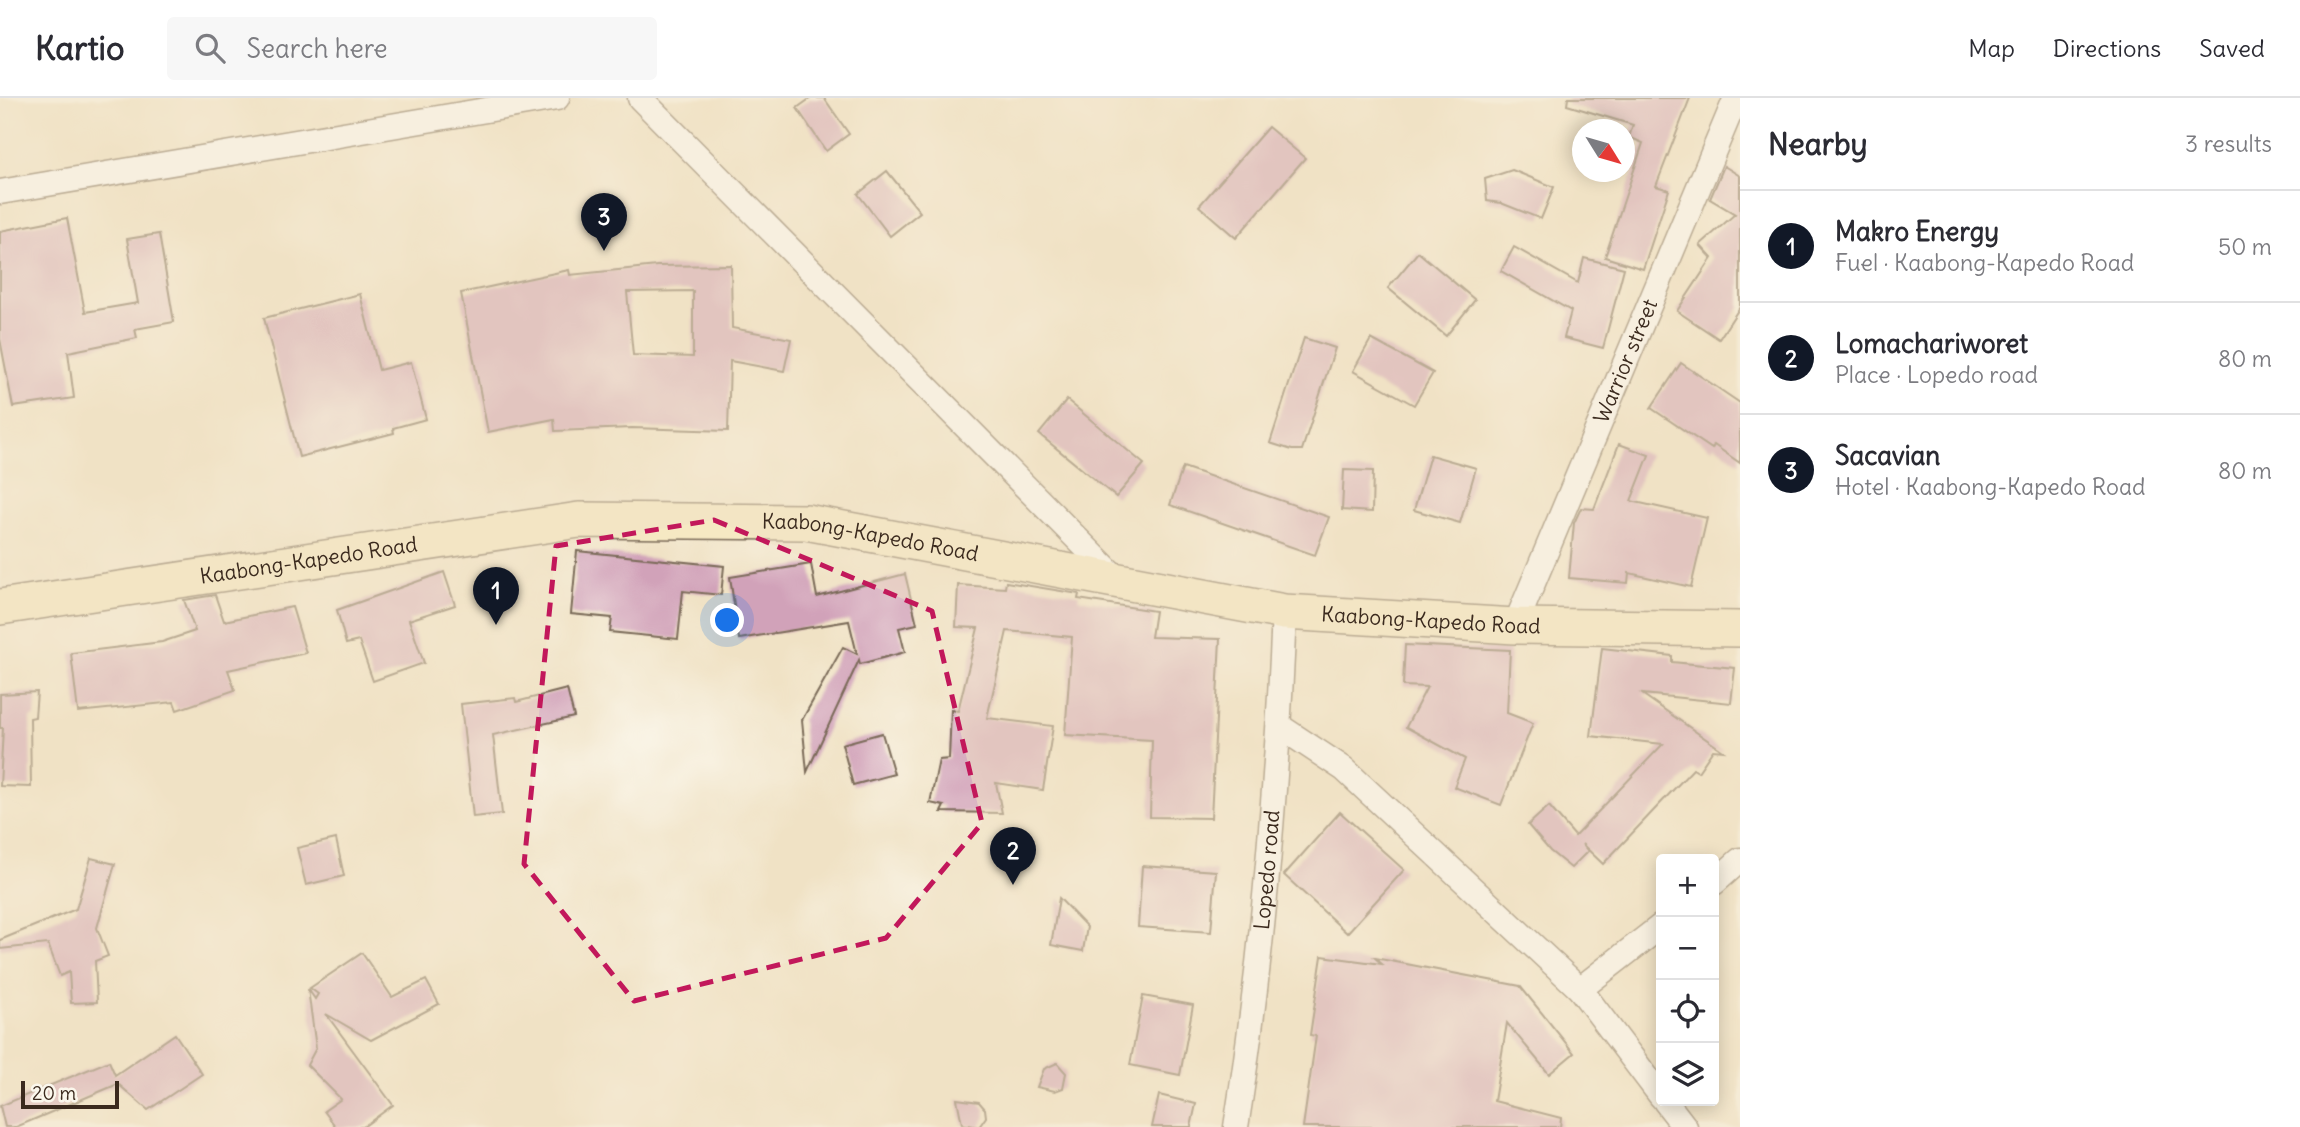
<!DOCTYPE html>
<meta charset="utf-8">
<style>
:root{--surface:#fff;--page:#f7f7f7;--text:#2b2b33;--muted:#7c7c81;--line:#e1e1e2;--accent:#111827}
body{margin:0;font-family:Delius,sans-serif;background:var(--page);color:var(--text)}
.controls{position:absolute;right:21px;bottom:21px;display:grid;overflow:hidden;border-radius:7px;box-shadow:0 4px 18px #0003}
.controls button{width:63px;height:63px;display:grid;place-items:center;padding:0;border:0;border-bottom:2px solid var(--line);background:var(--surface);color:var(--text);font:35px sans-serif}
.compass{position:absolute;left:1572px;top:21px;width:63px;height:63px;border-radius:50%;background:var(--surface);box-shadow:0 4px 18px #0003;rotate:127deg}
.scale{position:absolute;left:21px;bottom:18px;width:98px;box-sizing:border-box;padding-left:7px;border:4px solid #3b2a1e;border-top:0;font-size:19px;line-height:24px;white-space:nowrap;color:#3b2a1e;-webkit-text-stroke:5px #fbf7ec;paint-order:stroke}
.you{position:absolute;left:728px;top:523px;width:24px;height:24px;margin:-18px;border:5px solid #fff;border-radius:50%;background:#1a73e8;box-shadow:0 0 0 10px #1a73e833}
.badge{display:grid;place-items:center;width:46px;height:46px;border-radius:50%;background:var(--accent);color:#fff;font-size:23px;font-weight:700}
.pin{position:absolute;translate:-50% -58px;filter:drop-shadow(0 2px 4px #0008)}
.pin::after{content:'';position:absolute;top:37px;width:24px;height:21px;background:inherit;clip-path:polygon(0 0,100% 0,50% 100%)}
.list{margin:0;padding:0;list-style:none}
h2{display:flex;justify-content:space-between;align-items:center;height:91px;margin:0;padding:0 28px;font-size:30px}
h2 small{font-size:23px;font-weight:400;color:var(--muted)}
.list li{display:grid;grid-template-columns:46px 1fr auto;gap:21px;align-items:center;box-sizing:border-box;height:112px;padding:0 28px;border-top:2px solid var(--line)}
.list b{display:block;font-size:26px;white-space:nowrap}
.list p{margin:0;font-size:23px;white-space:nowrap;color:var(--muted)}
.list em{font-size:23px;font-style:normal;color:var(--muted)}
.icon{flex:none;width:38px;height:38px;fill:none;stroke:currentColor;stroke-width:2;stroke-linecap:round;stroke-linejoin:round}
.map{position:relative;flex:none;width:1740px;height:1029px;overflow:hidden}
header{display:flex;align-items:center;gap:42px;box-sizing:border-box;height:98px;padding:0 35px;background:var(--surface);border-bottom:2px solid var(--line)}
header strong{font-size:33px}
nav{display:flex;gap:38px;margin-inline-start:auto;font-size:24px}
.search{width:490px;height:63px;background:var(--page);display:flex;align-items:center;gap:18px;box-sizing:border-box;padding:0 24px;border-radius:7px;color:var(--muted);font-size:26px}
main{display:flex}
aside{flex:1;background:var(--surface)}
.map>svg:first-child{display:block}
.building{fill:#d1a2b9;fill-rule:evenodd}
.lines{fill:none;stroke-linecap:round;stroke-linejoin:round}
.minor-casing{stroke:#7a6a58;stroke-width:27}
.secondary-casing{stroke:#7a6a58;stroke-width:38}
.minor{stroke:#fff;stroke-width:24}
.secondary{stroke:#f6e9c3;stroke-width:35}
.marked{fill:none;stroke:#c2185b;stroke-width:5;stroke-dasharray:14 9;stroke-linejoin:round}
.labels{text-anchor:middle;stroke-width:7;stroke-linejoin:round;paint-order:stroke}
.street-label{font-size:21px;fill:#3b2a1e;stroke:#fbf7ec}
</style>
<header>
<strong>Kartio</strong>
<div class="search"><svg class="icon" aria-label="search" viewBox="0 0 24 24"><circle cx="10" cy="10" r="6"/><path d="M15 15l6 6"/></svg>Search here</div>
<nav><a>Map</a><a>Directions</a><a>Saved</a></nav>
</header>
<main>
<div class="map">
<svg width="1740" height="1029" viewBox="0 0 1740 1029">
<rect width="100%" height="100%" fill="#fbf7ec"/>
<filter id="ink" filterUnits="userSpaceOnUse"><feTurbulence type="fractalNoise" baseFrequency=".0143" numOctaves="2"/><feDisplacementMap in="SourceGraphic" scale="14" xChannelSelector="R" yChannelSelector="G"/><feConvolveMatrix kernelMatrix="1 2 1 2 8 2 1 2 1" color-interpolation-filters="sRGB"/></filter>
<filter id="wash" filterUnits="userSpaceOnUse"><feTurbulence type="fractalNoise" baseFrequency=".00686" numOctaves="4" result="noise"/><feDisplacementMap in="SourceGraphic" scale="28" xChannelSelector="R" yChannelSelector="G"/><feGaussianBlur stdDeviation="1.57" result="paint"/><feColorMatrix in="noise" values="0 0 0 0 0 0 0 0 0 0 0 0 0 0 0 0 0 1.4 0 .05"/><feComposite in="paint" operator="in"/></filter>
<g filter="url(#wash)">
<rect width="100%" height="100%" fill="#f0e2c5"/>
<g id="blocks">
<g class="building">
<polygon points="811,0 824,0 849,36 826,53 797,10"/>
<polygon points="1568,0 1690,0 1656,88 1669,92 1643,171 1605,159 1643,45 1629,39 1633,27 1567,7"/>
<polygon points="1268,29 1305,60 1236,140 1199,108"/>
<polygon points="1724,68 1740,78 1740,209 1719,241 1677,213 1712,160 1700,147 1735,116 1710,101"/>
<polygon points="1512,72 1554,89 1541,121 1501,105 1487,103 1485,81"/>
<polygon points="887,73 920,114 890,138 858,96"/>
<polygon points="67,120 85,214 138,205 127,141 159,136 174,224 135,231 137,240 68,254 74,300 13,309 0,241 0,133"/>
<polygon points="1514,149 1578,185 1584,160 1624,170 1603,250 1564,240 1571,213 1501,173"/>
<polygon points="1418,154 1475,202 1446,238 1388,190"/>
<path d="M731,167L732,230L791,241L784,273L730,263L728,333L632,330L555,333L554,321L488,334L461,195L569,172L570,177L657,168ZM693,193V259L633,257L627,194Z"/>
<polygon points="360,196 379,272 411,264 426,321 393,330 394,335 299,359 264,220"/>
<polygon points="1304,240 1335,250 1302,352 1292,352 1270,345"/>
<polygon points="1371,241 1433,275 1414,307 1353,273"/>
<polygon points="1681,265 1740,305 1740,365 1714,347 1712,351 1651,310"/>
<polygon points="1067,302 1144,366 1116,399 1039,336"/>
<polygon points="1619,346 1649,357 1631,403 1707,420 1691,489 1629,475 1628,485 1569,480 1574,425 1581,410 1594,411"/>
<polygon points="1430,357 1476,370 1460,425 1414,412"/>
<polygon points="1183,369 1329,419 1315,457 1170,407"/>
<polygon points="1344,372 1373,373 1372,414 1342,412"/>
<polygon points="577,453 724,468 721,497 683,493 678,541 610,534 612,520 571,516"/>
<polygon points="811,466 817,499 905,476 917,526 899,530 905,554 860,566 859,562 807,674 802,622 843,549 857,556 849,523 739,541 730,479"/>
<polygon points="444,474 455,507 409,522 424,565 373,583 359,543 346,546 337,512"/>
<polygon points="1006,484 1079,496 1078,501 1155,513 1151,539 1220,541 1211,720 1150,719 1152,642 1065,637 1072,539 1007,533 987,620 1053,628 1043,692 996,685 1002,715 941,714 944,708 930,705 939,662 949,661 951,612 958,613 978,530 956,529 958,487 1005,490"/>
<polygon points="215,497 224,523 292,509 306,555 228,572 235,592 177,612 174,604 78,614 71,555 162,544 195,533 184,502"/>
<polygon points="1405,547 1510,552 1507,615 1533,625 1501,707 1454,689 1465,661 1406,629 1427,589 1403,588"/>
<polygon points="1602,550 1672,558 1672,564 1735,570 1731,605 1642,596 1723,653 1713,652 1698,674 1693,671 1603,766 1582,746 1588,753 1571,770 1550,753 1528,727 1549,708 1575,738 1663,646 1591,638"/>
<polygon points="567,591 574,619 493,637 502,716 473,719 461,606 515,600 516,604"/>
<polygon points="37,594 35,619 30,620 31,689 0,688 3,630 0,630 0,596"/>
<polygon points="882,635 894,676 853,687 842,646"/>
<polygon points="1340,714 1404,772 1347,835 1284,777"/>
<polygon points="336,741 344,778 306,787 297,750"/>
<polygon points="91,760 115,766 97,830 108,858 95,863 97,904 71,905 69,874 60,878 48,846 0,851 0,842 76,811"/>
<polygon points="1142,768 1216,773 1211,834 1138,829"/>
<polygon points="1059,800 1087,829 1083,853 1051,847"/>
<polygon points="362,855 392,899 426,882 439,906 371,942 326,916 393,1007 363,1029 336,1029 324,1013 341,1001 307,967 316,950 308,891 315,901 318,896 310,890"/>
<polygon points="1322,858 1382,866 1375,860 1520,888 1574,955 1549,976 1507,925 1494,1003 1561,1020 1560,1029 1303,1029 1316,938 1310,937"/>
<polygon points="1143,898 1193,907 1180,977 1130,967"/>
<polygon points="175,936 202,976 148,1012 118,986 16,1029 5,1029 0,1008 109,963 115,977"/>
<polygon points="1057,965 1066,975 1063,990 1055,993 1037,989 1044,971"/>
<polygon points="1159,997 1196,1006 1191,1029 1152,1029"/>
<polygon points="957,1001 979,1004 985,1011 986,1019 979,1029 962,1026"/>
</g>
</g>
</g>
<g filter="url(#ink)">
<use href="#blocks" fill-opacity="0" stroke="#7a6a58" stroke-width="2"/>
<g class="lines">
<defs>
<g id="minor">
<polyline points="640,0 1120,484"/>
<polyline points="0,94 557,0"/>
<path id="s1" d="M1515,528L1736,0"/>
<polyline points="1279,628 1344,671 1580,891 1661,998"/>
<polyline points="1714,785 1740,762"/>
<polyline points="1580,891 1661,828"/>
<polyline points="1665,1003 1685,1029"/>
<path id="s2" d="M1236,1029C1263,859 1277,686 1284,514"/>
</g>
<g id="secondary">
<path id="s3" d="M0,509L579,422L806,424L1284,514L1515,528L1740,531"/>
</g>
</defs>
<use href="#minor" class="minor-casing"/>
<use href="#secondary" class="secondary-casing"/>
<use href="#minor" class="minor"/>
<use href="#secondary" class="secondary"/>
</g>
</g>
<path d="M0 0H1740V1029H0ZM714,422L932,513L982,725L886,840L634,903L524,766L556,448Z" fill="#f0e2c5" fill-opacity=".55" fill-rule="evenodd"/>
<path class="marked" d="M714,422L932,513L982,725L886,840L634,903L524,766L556,448Z"/>
<g class="labels">
<g class="street-label">
<text dy="7" stroke="none"><textPath href="#s1" startOffset="287">Warrior street</textPath></text>
<text dy="7" stroke="none"><textPath href="#s3" startOffset="878">Kaabong-Kapedo Road</textPath></text>
<text dy="7" stroke="none"><textPath href="#s3" startOffset="312">Kaabong-Kapedo Road</textPath></text>
<text dy="7" stroke="none"><textPath href="#s3" startOffset="1446">Kaabong-Kapedo Road</textPath></text>
<text dy="7" stroke="none"><textPath href="#s2" startOffset="259">Lopedo road</textPath></text>
</g>
</g>
</svg>
<div class="controls">
<button>+</button>
<button>−</button>
<button><svg class="icon" aria-label="locate" viewBox="0 0 24 24"><circle cx="12" cy="12" r="6"/><path d="M12 2v4M12 18v4M2 12h4M18 12h4"/></svg></button>
<button><svg class="icon" aria-label="layers" viewBox="0 0 24 24"><path d="M12 4l9 5-9 5-9-5zM3 14l9 5 9-5"/></svg></button>
</div>
<svg class="compass" viewBox="-18 -18 36 36"><path d="M0-13l5 13h-10z" fill="#e53935"/><path d="M0 13l5-13h-10z" fill="#7c7c81"/></svg>
<div class="scale">20 m</div>
<div class="you"></div>
<div class="pin badge" style="left:496px;top:527px">1</div>
<div class="pin badge" style="left:1013px;top:787px">2</div>
<div class="pin badge" style="left:604px;top:153px">3</div>
</div>
<aside>
<h2>Nearby<small>3 results</small></h2>
<ul class="list">
<li><span class="badge">1</span><div><b>Makro Energy</b><p>Fuel · Kaabong-Kapedo Road</p></div><em>50 m</em></li>
<li><span class="badge">2</span><div><b>Lomachariworet</b><p>Place · Lopedo road</p></div><em>80 m</em></li>
<li><span class="badge">3</span><div><b>Sacavian</b><p>Hotel · Kaabong-Kapedo Road</p></div><em>80 m</em></li>
</ul>
</aside>
</main>
